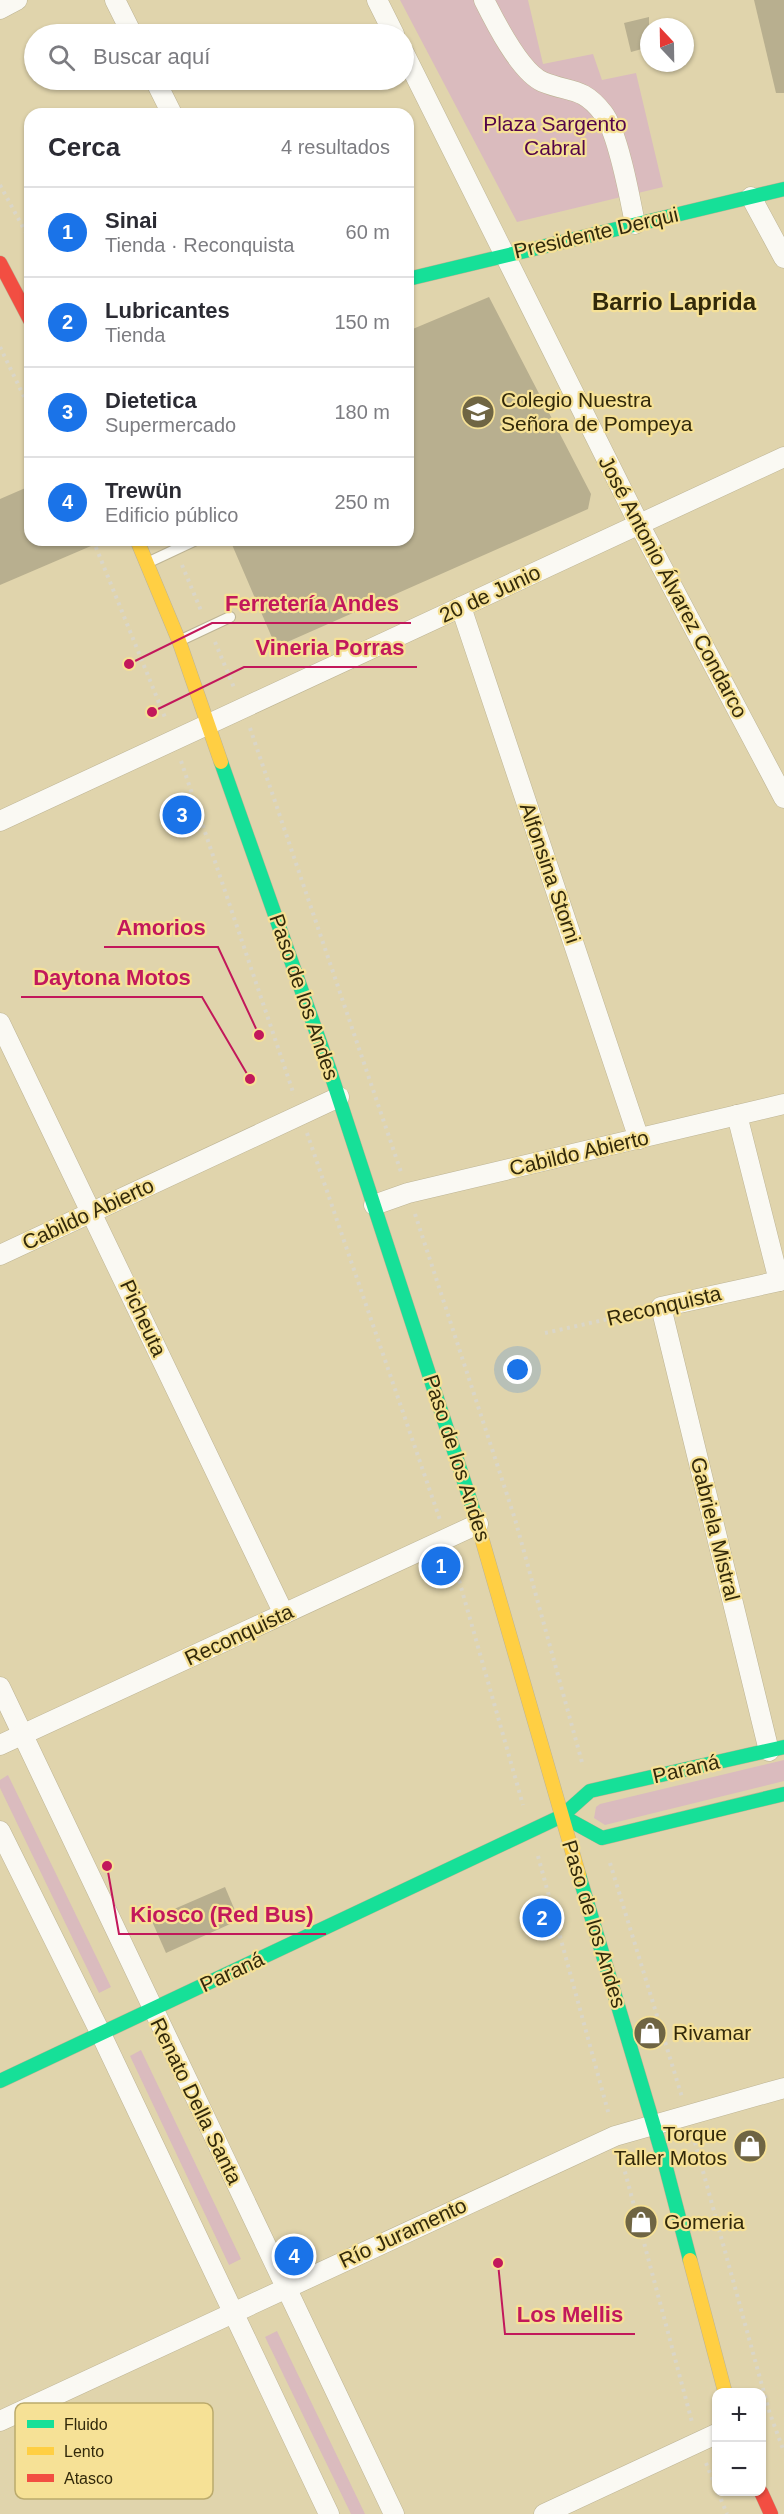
<!DOCTYPE html>
<html lang="es">
<meta charset="utf-8">
<style>
:root{--surface:#fff;--page:#f2f2f3;--text:#2b2b33;--muted:#7c7c81;--line:#e1e1e2;--accent:#1a73e8}
body{margin:0;font-family:Arial,sans-serif;background:var(--page);color:var(--text)}
.controls{position:absolute;right:18px;bottom:18px;display:grid;overflow:hidden;border-radius:12px;box-shadow:0 2px 4px #0004}
.controls button{width:54px;height:54px;display:grid;place-items:center;padding:0;border:0;border-bottom:2px solid var(--line);background:var(--surface);color:var(--text);font:30px sans-serif}
.compass{position:absolute;left:640px;top:18px;width:54px;height:54px;border-radius:50%;background:var(--surface);box-shadow:0 2px 4px #0004;rotate:338deg}
.you{position:absolute;left:518px;top:1370px;width:21px;height:21px;margin:-15px;border:4px solid #fff;border-radius:50%;background:#1a73e8;box-shadow:0 0 0 9px #1a73e833}
.badge{display:grid;place-items:center;width:39px;height:39px;border-radius:50%;background:var(--accent);color:#fff;font-size:20px;font-weight:700}
.pin{position:absolute;translate:-50% -50%;border:3px solid #fff;box-shadow:0 2px 6px #0006}
.list{margin:0;padding:0;list-style:none}
h2{display:flex;justify-content:space-between;align-items:center;height:78px;margin:0;padding:0 24px;font-size:26px}
h2 small{font-size:20px;font-weight:400;color:var(--muted)}
.list li{display:grid;grid-template-columns:39px 1fr auto;gap:18px;align-items:center;box-sizing:border-box;height:90px;padding:0 24px;border-top:2px solid var(--line)}
.list b{display:block;font-size:22px;white-space:nowrap}
.list p{margin:0;font-size:20px;white-space:nowrap;color:var(--muted)}
.list em{font-size:20px;font-style:normal;color:var(--muted)}
.icon{flex:none;width:33px;height:33px;fill:none;stroke:currentColor;stroke-width:2;stroke-linecap:round;stroke-linejoin:round}
.map{position:relative;flex:none;width:784px;height:2514px;overflow:hidden}
.search{position:absolute;background:var(--surface);box-shadow:0 2px 4px #0004;left:24px;top:24px;width:390px;height:66px;display:flex;align-items:center;gap:15px;box-sizing:border-box;padding:0 21px;border-radius:33px;color:var(--muted);font-size:22px}
.panel{position:absolute;background:var(--surface);box-shadow:0 2px 4px #0004;left:24px;top:108px;width:390px;height:438px;border-radius:18px}
.map>svg:first-child{display:block}
.green{fill:#dabbbe}
.building{fill:#b8af8f}
.lines{fill:none;stroke-linecap:round;stroke-linejoin:round}
.lane-casing{stroke:#bdb494;stroke-width:12}
.street-casing{stroke:#bdb494;stroke-width:21}
.fast-casing{stroke:#bdb494;stroke-width:15}
.slow-casing{stroke:#bdb494;stroke-width:15}
.jam-casing{stroke:#bdb494;stroke-width:15}
.path{stroke:#dad6c8;stroke-width:4;stroke-dasharray:3 4.5;stroke-linecap:butt}
.lane{stroke:#faf9f3;stroke-width:10}
.street{stroke:#faf9f3;stroke-width:20}
.fast{stroke:#16e098;stroke-width:14}
.slow{stroke:#ffcf43;stroke-width:14}
.jam{stroke:#f24e42;stroke-width:14}
.labels{text-anchor:middle;stroke-width:4.5;stroke-linejoin:round;paint-order:stroke}
.park-label{font-size:21px;fill:#53054a;stroke:#f6e196}
.street-label{font-size:21px;fill:#32290a;stroke:#f6e196}
.poi-label{font-size:21px;fill:#32290a;stroke:#f6e196;text-anchor:start}
.quarter-label{font-size:24px;font-weight:bold;fill:#32290a;stroke:#f6e196}
.key{fill:#f6e196;stroke:#bbaa6c;stroke-width:1.5}
.key-label{font-size:16px;fill:#32290a}
.leader{fill:none;stroke:#c2185b;stroke-width:2}
.callout-dot{fill:#c2185b;stroke:#f6e196;stroke-width:2}
.callout-label{font-size:22px;text-anchor:middle;font-weight:bold;fill:#c2185b;stroke:#f6e196;stroke-width:4.5;stroke-linejoin:round;paint-order:stroke}
</style>
<div class="map">
<svg width="784" height="2514" viewBox="0 0 784 2514">
<rect width="100%" height="100%" fill="#e0d4ac"/>
<g class="green">
<polygon points="400,0 528,0 543,64 593,54 602,80 636,73 663,187 517,222"/>
<polygon points="784,1760 784,1781 605,1825 594,1818 596,1807 600,1804"/>
<polygon points="8,1775 111,1987 99,1993 0,1788 0,1780"/>
<polygon points="141,2050 241,2259 229,2265 130,2056"/>
<polygon points="277,2331 365,2514 351,2514 265,2337"/>
</g>
<g class="building">
<polygon points="754,0 784,0 784,93 776,93"/>
<polygon points="649,17 649,47 631,52 624,23"/>
<polygon points="489,297 591,494 588,509 276,647 230,540 408,540 408,331"/>
<polygon points="30,486 30,540 105,540 0,585 0,499"/>
<polygon points="225,1887 239,1920 166,1953 151,1919"/>
</g>
<g class="lines">
<defs>
<g id="lane">
<polyline points="147,563 196,540"/>
<polyline points="179,641 230,617"/>
</g>
<g id="street">
<polyline points="115,0 132,34"/>
<polyline points="377,0 394,34"/>
<path d="M484,0C495,22 520,72 543,82C570,93 582,86 603,113C618,132 630,198 635,224"/>
<polyline points="0,9 17,0"/>
<polyline points="404,53 639,524 784,798"/>
<polyline points="155,80 172,114"/>
<polyline points="751,197 784,258"/>
<polyline points="461,607 639,1139"/>
<polyline points="0,821 784,457"/>
<polyline points="0,1023 284,1614"/>
<polyline points="737,1115 779,1281"/>
<polyline points="374,1205 408,1193 784,1104"/>
<polyline points="0,1255 339,1097"/>
<polyline points="0,1687 394,2514"/>
<polyline points="0,1745 478,1524"/>
<polyline points="769,1751 661,1307 784,1280"/>
<polyline points="0,1831 101,2034 329,2514"/>
<polyline points="0,2421 615,2136 784,2088"/>
<polyline points="544,2514 716,2434"/>
</g>
<g id="fast">
<polyline points="408,279 784,189"/>
<polyline points="221,762 329,1068 475,1515"/>
<polyline points="562,1816 602,1838 784,1794"/>
<polyline points="579,1875 664,2160 690,2260"/>
<polyline points="0,2081 562,1816 590,1791 784,1747"/>
</g>
<g id="slow">
<polyline points="137,540 179,641 221,762"/>
<polyline points="475,1515 579,1875"/>
<polyline points="690,2260 725,2392"/>
</g>
<g id="jam">
<polyline points="0,263 30,320"/>
<polyline points="761,2492 771,2514"/>
</g>
</defs>
<use href="#lane" class="lane-casing"/>
<use href="#street" class="street-casing"/>
<use href="#fast" class="fast-casing"/>
<use href="#slow" class="slow-casing"/>
<use href="#jam" class="jam-casing"/>
<g class="path">
<polyline points="0,185 30,240"/>
<polyline points="0,347 30,409"/>
<polyline points="93,540 166,720"/>
<polyline points="182,565 202,613"/>
<polyline points="215,642 235,690"/>
<polyline points="250,728 401,1172"/>
<polyline points="181,761 294,1095"/>
<polyline points="307,1133 440,1520"/>
<polyline points="415,1214 515,1519 583,1766"/>
<polyline points="545,1333 640,1312"/>
<polyline points="453,1559 523,1805"/>
<polyline points="538,1856 609,2115"/>
<polyline points="610,1863 682,2097"/>
<polyline points="693,2135 769,2411 784,2452"/>
<polyline points="621,2157 692,2422"/>
<polyline points="706,2463 716,2488"/>
<polyline points="718,2492 727,2514"/>
</g>
<use href="#lane" class="lane"/>
<use href="#street" class="street"/>
<use href="#fast" class="fast"/>
<use href="#slow" class="slow"/>
<use href="#jam" class="jam"/>
</g>
<defs>
<symbol id="school-disc" viewBox="-11 -11 22 22"><circle r="9.5" fill="#6f6543" stroke="#f6e196"/><path d="M0-5L7-2L0 1L-7-2ZM-4 1L0 2.5L4 1V4Q0 6-4 4Z" fill="#fff"/></symbol>
<symbol id="shop-disc" viewBox="-11 -11 22 22"><circle r="9.5" fill="#6f6543" stroke="#f6e196"/><path d="M-5-2.5h2.3a2.7 3.5 0 0 1 5.4 0H5L5.5 6h-11ZM-1.5-2.5h3a1.5 2.3 0 0 0-3 0Z" fill="#fff"/></symbol>
</defs>
<g fill-rule="evenodd">
<use href="#school-disc" x="459" y="393" width="38" height="38"/>
<use href="#shop-disc" x="631" y="2014" width="38" height="38"/>
<use href="#shop-disc" x="731" y="2127" width="38" height="38"/>
<use href="#shop-disc" x="622" y="2203" width="38" height="38"/>
</g>
<g class="labels">
<g class="park-label">
<text x="555" y="131">Plaza Sargento<tspan x="555" dy="24">Cabral</tspan></text>
</g>
<g class="street-label">
<text transform="translate(596 233) rotate(-13)" y="7">Presidente Derqui</text>
<text transform="translate(673 587) rotate(62)" y="7">José Antonio Álvarez Condarco</text>
<text transform="translate(490 594) rotate(-25)" y="7">20 de Junio</text>
<text transform="translate(550 873) rotate(71)" y="7">Alfonsina Storni</text>
<text transform="translate(304 997) rotate(71)" y="7">Paso de los Andes</text>
<text transform="translate(579 1153) rotate(-13)" y="7">Cabildo Abierto</text>
<text transform="translate(88 1214) rotate(-25)" y="7">Cabildo Abierto</text>
<text transform="translate(664 1306) rotate(-13)" y="7">Reconquista</text>
<text transform="translate(143 1318) rotate(65)" y="7">Picheuta</text>
<text transform="translate(457 1458) rotate(72)" y="7">Paso de los Andes</text>
<text transform="translate(715 1529) rotate(76)" y="7">Gabriela Mistral</text>
<text transform="translate(239 1635) rotate(-25)" y="7">Reconquista</text>
<text transform="translate(686 1769) rotate(-13)" y="7">Paraná</text>
<text transform="translate(594 1924) rotate(73)" y="7">Paso de los Andes</text>
<text transform="translate(232 1972) rotate(-25)" y="7">Paraná</text>
<text transform="translate(196 2101) rotate(64)" y="7">Renato Della Santa</text>
<text transform="translate(403 2233) rotate(-25)" y="7">Río Juramento</text>
</g>
<g class="poi-label">
<text x="501" y="407">Colegio Nuestra<tspan x="501" dy="24">Señora de Pompeya</tspan></text>
<text x="673" y="2040">Rivamar</text>
<text x="727" y="2141" text-anchor="end">Torque<tspan x="727" dy="24">Taller Motos</tspan></text>
<text x="664" y="2229">Gomeria</text>
</g>
<g class="quarter-label">
<text x="674" y="310">Barrio Laprida</text>
</g>
</g>
<rect x="15" y="2403" width="198" height="96" rx="9" class="key"/>
<rect x="27" y="2420" width="27" height="8" fill="#16e098"/>
<rect x="27" y="2447" width="27" height="8" fill="#ffcf43"/>
<rect x="27" y="2474" width="27" height="8" fill="#f24e42"/>
<g class="key-label">
<text x="64" y="2430">Fluido</text>
<text x="64" y="2457">Lento</text>
<text x="64" y="2484">Atasco</text>
</g>
<path class="leader" d="M129 664L212 623H411M152 712L244 667H417M259 1035L218 947H104M250 1079L202 997H21M107 1866L119 1934H326M498 2263L505 2334H635"/>
<g class="callout-dot">
<circle cx="129" cy="664" r="6"/>
<circle cx="152" cy="712" r="6"/>
<circle cx="259" cy="1035" r="6"/>
<circle cx="250" cy="1079" r="6"/>
<circle cx="107" cy="1866" r="6"/>
<circle cx="498" cy="2263" r="6"/>
</g>
<g class="callout-label">
<text x="312" y="611">Ferretería Andes</text>
<text x="330" y="655">Vineria Porras</text>
<text x="161" y="935">Amorios</text>
<text x="112" y="985">Daytona Motos</text>
<text x="222" y="1922">Kiosco (Red Bus)</text>
<text x="570" y="2322">Los Mellis</text>
</g>
</svg>
<div class="controls">
<button>+</button>
<button>−</button>
</div>
<svg class="compass" viewBox="-18 -18 36 36"><path d="M0-13l5 13h-10z" fill="#e53935"/><path d="M0 13l5-13h-10z" fill="#7c7c81"/></svg>
<div class="you"></div>
<div class="pin badge" style="left:441px;top:1566px">1</div>
<div class="pin badge" style="left:542px;top:1918px">2</div>
<div class="pin badge" style="left:182px;top:815px">3</div>
<div class="pin badge" style="left:294px;top:2256px">4</div>
<div class="search"><svg class="icon" aria-label="search" viewBox="0 0 24 24"><circle cx="10" cy="10" r="6"/><path d="M15 15l6 6"/></svg>Buscar aquí</div>
<section class="panel">
<h2>Cerca<small>4 resultados</small></h2>
<ul class="list">
<li><span class="badge">1</span><div><b>Sinai</b><p>Tienda · Reconquista</p></div><em>60 m</em></li>
<li><span class="badge">2</span><div><b>Lubricantes</b><p>Tienda</p></div><em>150 m</em></li>
<li><span class="badge">3</span><div><b>Dietetica</b><p>Supermercado</p></div><em>180 m</em></li>
<li><span class="badge">4</span><div><b>Trewün</b><p>Edificio público</p></div><em>250 m</em></li>
</ul>
</section>
</div>
